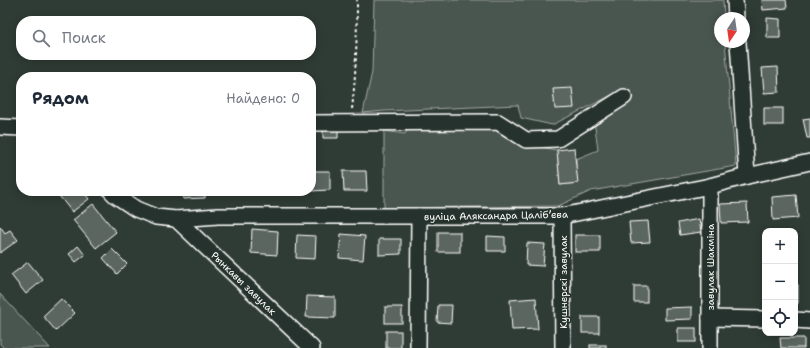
<!DOCTYPE html>
<html lang="ru">
<meta charset="utf-8">
<style>
:root{--surface:#fff;--page:#f2f2f3;--text:#1f2937;--muted:#747a83;--line:#e0e1e3}
body{margin:0;font-family:"Shantell Sans",sans-serif;background:var(--page);color:var(--text)}
.controls{position:absolute;right:12px;bottom:12px;display:grid;overflow:hidden;border-radius:8px;box-shadow:0 2px 10px #0003}
.controls button{width:36px;height:36px;display:grid;place-items:center;padding:0;border:0;border-bottom:1px solid var(--line);background:var(--surface);color:var(--text);font:20px sans-serif}
.compass{position:absolute;left:714px;top:12px;width:36px;height:36px;border-radius:50%;background:var(--surface);box-shadow:0 2px 10px #0003;rotate:193deg}
.list{margin:0;padding:0;list-style:none}
h2{display:flex;justify-content:space-between;align-items:center;height:52px;margin:0;padding:0 16px;font-size:17px}
h2 small{font-size:13px;font-weight:400;color:var(--muted)}
.icon{flex:none;width:22px;height:22px;fill:none;stroke:currentColor;stroke-width:2;stroke-linecap:round;stroke-linejoin:round}
.map{position:relative;flex:none;width:810px;height:348px;overflow:hidden}
.search{position:absolute;background:var(--surface);box-shadow:0 2px 10px #0003;left:16px;top:16px;width:300px;height:44px;display:flex;align-items:center;gap:10px;box-sizing:border-box;padding:0 14px;border-radius:16px;color:var(--muted);font-size:15px}
.panel{position:absolute;background:var(--surface);box-shadow:0 2px 10px #0003;left:16px;top:72px;width:300px;height:124px;border-radius:16px}
.map>svg:first-child{display:block}
.green{fill:#4a544f;stroke:#a4aaa7}
.building{fill:#5b6661;stroke:#fff}
.lines{fill:none;stroke-linecap:round;stroke-linejoin:round}
.minor-casing{stroke:#fff;stroke-width:18}
.path{stroke:#fff;stroke-width:2;stroke-dasharray:3 3;stroke-linecap:butt}
.minor{stroke:#26332d;stroke-width:15}
.labels{text-anchor:middle;stroke-width:3.5;stroke-linejoin:round;paint-order:stroke}
.street-label{font-size:10px;fill:#fff;stroke:#26332d}
</style>
<div class="map">
<svg width="810" height="348" viewBox="0 0 810 348">
<rect width="100%" height="100%" fill="#2f3b35"/>
<filter id="ink" filterUnits="userSpaceOnUse"><feTurbulence type="fractalNoise" baseFrequency=".025" numOctaves="2"/><feDisplacementMap in="SourceGraphic" scale="8" xChannelSelector="R" yChannelSelector="G"/><feConvolveMatrix kernelMatrix="1 2 1 2 8 2 1 2 1" color-interpolation-filters="sRGB"/></filter>
<g filter="url(#ink)">
<g class="green">
<polygon points="374,0 723,0 724,18 720,18 720,42 725,42 736,166 591,191 558,206 384,208 384,131 405,134 409,128 495,127 522,144 557,150 560,185 577,183 576,159 598,150 594,120 618,92 552,125 521,118 518,105 384,111 363,113 372,72"/>
<polygon points="0,294 50,348 4,348 0,344"/>
</g>
<g class="building">
<polygon points="762,0 786,0 787,8 763,10"/>
<polygon points="767,18 780,19 780,38 767,38"/>
<polygon points="778,67 779,92 764,93 762,68"/>
<polygon points="572,88 574,108 555,109 553,89"/>
<rect x="764" y="108" width="19" height="17"/>
<polygon points="810,118 810,138 807,138 803,119"/>
<polygon points="338,130 338,138 323,138 323,131"/>
<polygon points="574,148 578,183 560,185 557,150"/>
<polygon points="311,171 330,171 330,190 311,191"/>
<polygon points="343,171 366,171 367,191 344,191"/>
<polygon points="57,191 83,191 89,199 72,212 56,192"/>
<polygon points="183,191 205,191 205,198 183,199"/>
<rect x="215" y="191" width="24" height="2"/>
<polygon points="796,195 798,218 773,220 772,197"/>
<polygon points="747,203 748,222 721,223 720,204"/>
<polygon points="93,204 116,232 96,248 73,220"/>
<polygon points="699,219 701,232 680,235 678,223"/>
<polygon points="648,221 650,242 631,243 629,222"/>
<polygon points="0,226 5,233 10,230 18,240 0,253"/>
<polygon points="252,229 278,231 277,255 251,253"/>
<rect x="438" y="232" width="22" height="20"/>
<polygon points="341,234 365,236 363,260 339,258"/>
<polygon points="297,235 316,236 315,259 296,258"/>
<rect x="575" y="235" width="25" height="17"/>
<polygon points="487,236 505,237 505,251 487,251"/>
<polygon points="379,239 401,239 401,254 379,255"/>
<polygon points="527,243 545,244 543,266 526,265"/>
<polygon points="78,246 85,255 76,262 69,254"/>
<polygon points="112,249 127,264 117,274 103,258"/>
<polygon points="28,262 43,280 26,294 11,275"/>
<rect x="795" y="285" width="3" height="18"/>
<rect x="634" y="286" width="13" height="16"/>
<polygon points="307,296 335,297 335,318 306,317"/>
<polygon points="536,298 538,329 512,330 510,300"/>
<polygon points="61,299 75,313 56,331 43,316"/>
<polygon points="438,305 452,305 451,323 437,322"/>
<rect x="385" y="307" width="17" height="16"/>
<polygon points="692,307 692,319 665,320 665,308"/>
<rect x="582" y="317" width="17" height="16"/>
<rect x="678" y="328" width="18" height="14"/>
<rect x="386" y="331" width="15" height="17"/>
<polygon points="780,338 804,338 804,348 781,348"/>
<rect x="590" y="345" width="16" height="3"/>
</g>
<g class="lines">
<defs>
<g id="minor">
<polyline points="735,0 736,18"/>
<polyline points="738,42 747,176"/>
<polyline points="311,123 498,122 526,140 558,139 624,97"/>
<polyline points="0,127 21,128"/>
<polyline points="111,191 115,195 136,209 156,217 176,219 218,216 562,216 655,197 710,186 747,176 810,162"/>
<polyline points="562,216 563,348"/>
<polyline points="176,219 312,348"/>
<polyline points="710,318 765,319"/>
<polyline points="795,320 810,321"/>
<polyline points="418,348 419,216"/>
<polyline points="710,348 710,186"/>
</g>
</defs>
<use href="#minor" class="minor-casing"/>
<path class="path" d="M352,109C356,73 357,37 357,0"/>
<use href="#minor" class="minor"/>
</g>
</g>
<g class="labels">
<g class="street-label">
<text transform="translate(496 215) rotate(-1)" y="4">вуліца Аляксандра Цалібʼева</text>
<text transform="translate(710 267) rotate(-90)" y="4">завулак Шакміна</text>
<text transform="translate(563 282) rotate(-90)" y="4">Кушнерскі завулак</text>
<text transform="translate(244 283) rotate(44)" y="4">Рынкавы завулак</text>
</g>
</g>
</svg>
<div class="controls">
<button>+</button>
<button>−</button>
<button><svg class="icon" aria-label="locate" viewBox="0 0 24 24"><circle cx="12" cy="12" r="6"/><path d="M12 2v4M12 18v4M2 12h4M18 12h4"/></svg></button>
</div>
<svg class="compass" viewBox="-18 -18 36 36"><path d="M0-13l5 13h-10z" fill="#e53935"/><path d="M0 13l5-13h-10z" fill="#747a83"/></svg>
<div class="search"><svg class="icon" aria-label="search" viewBox="0 0 24 24"><circle cx="10" cy="10" r="6"/><path d="M15 15l6 6"/></svg>Поиск</div>
<section class="panel">
<h2>Рядом<small>Найдено: 0</small></h2>
<ul class="list">
</ul>
</section>
</div>
